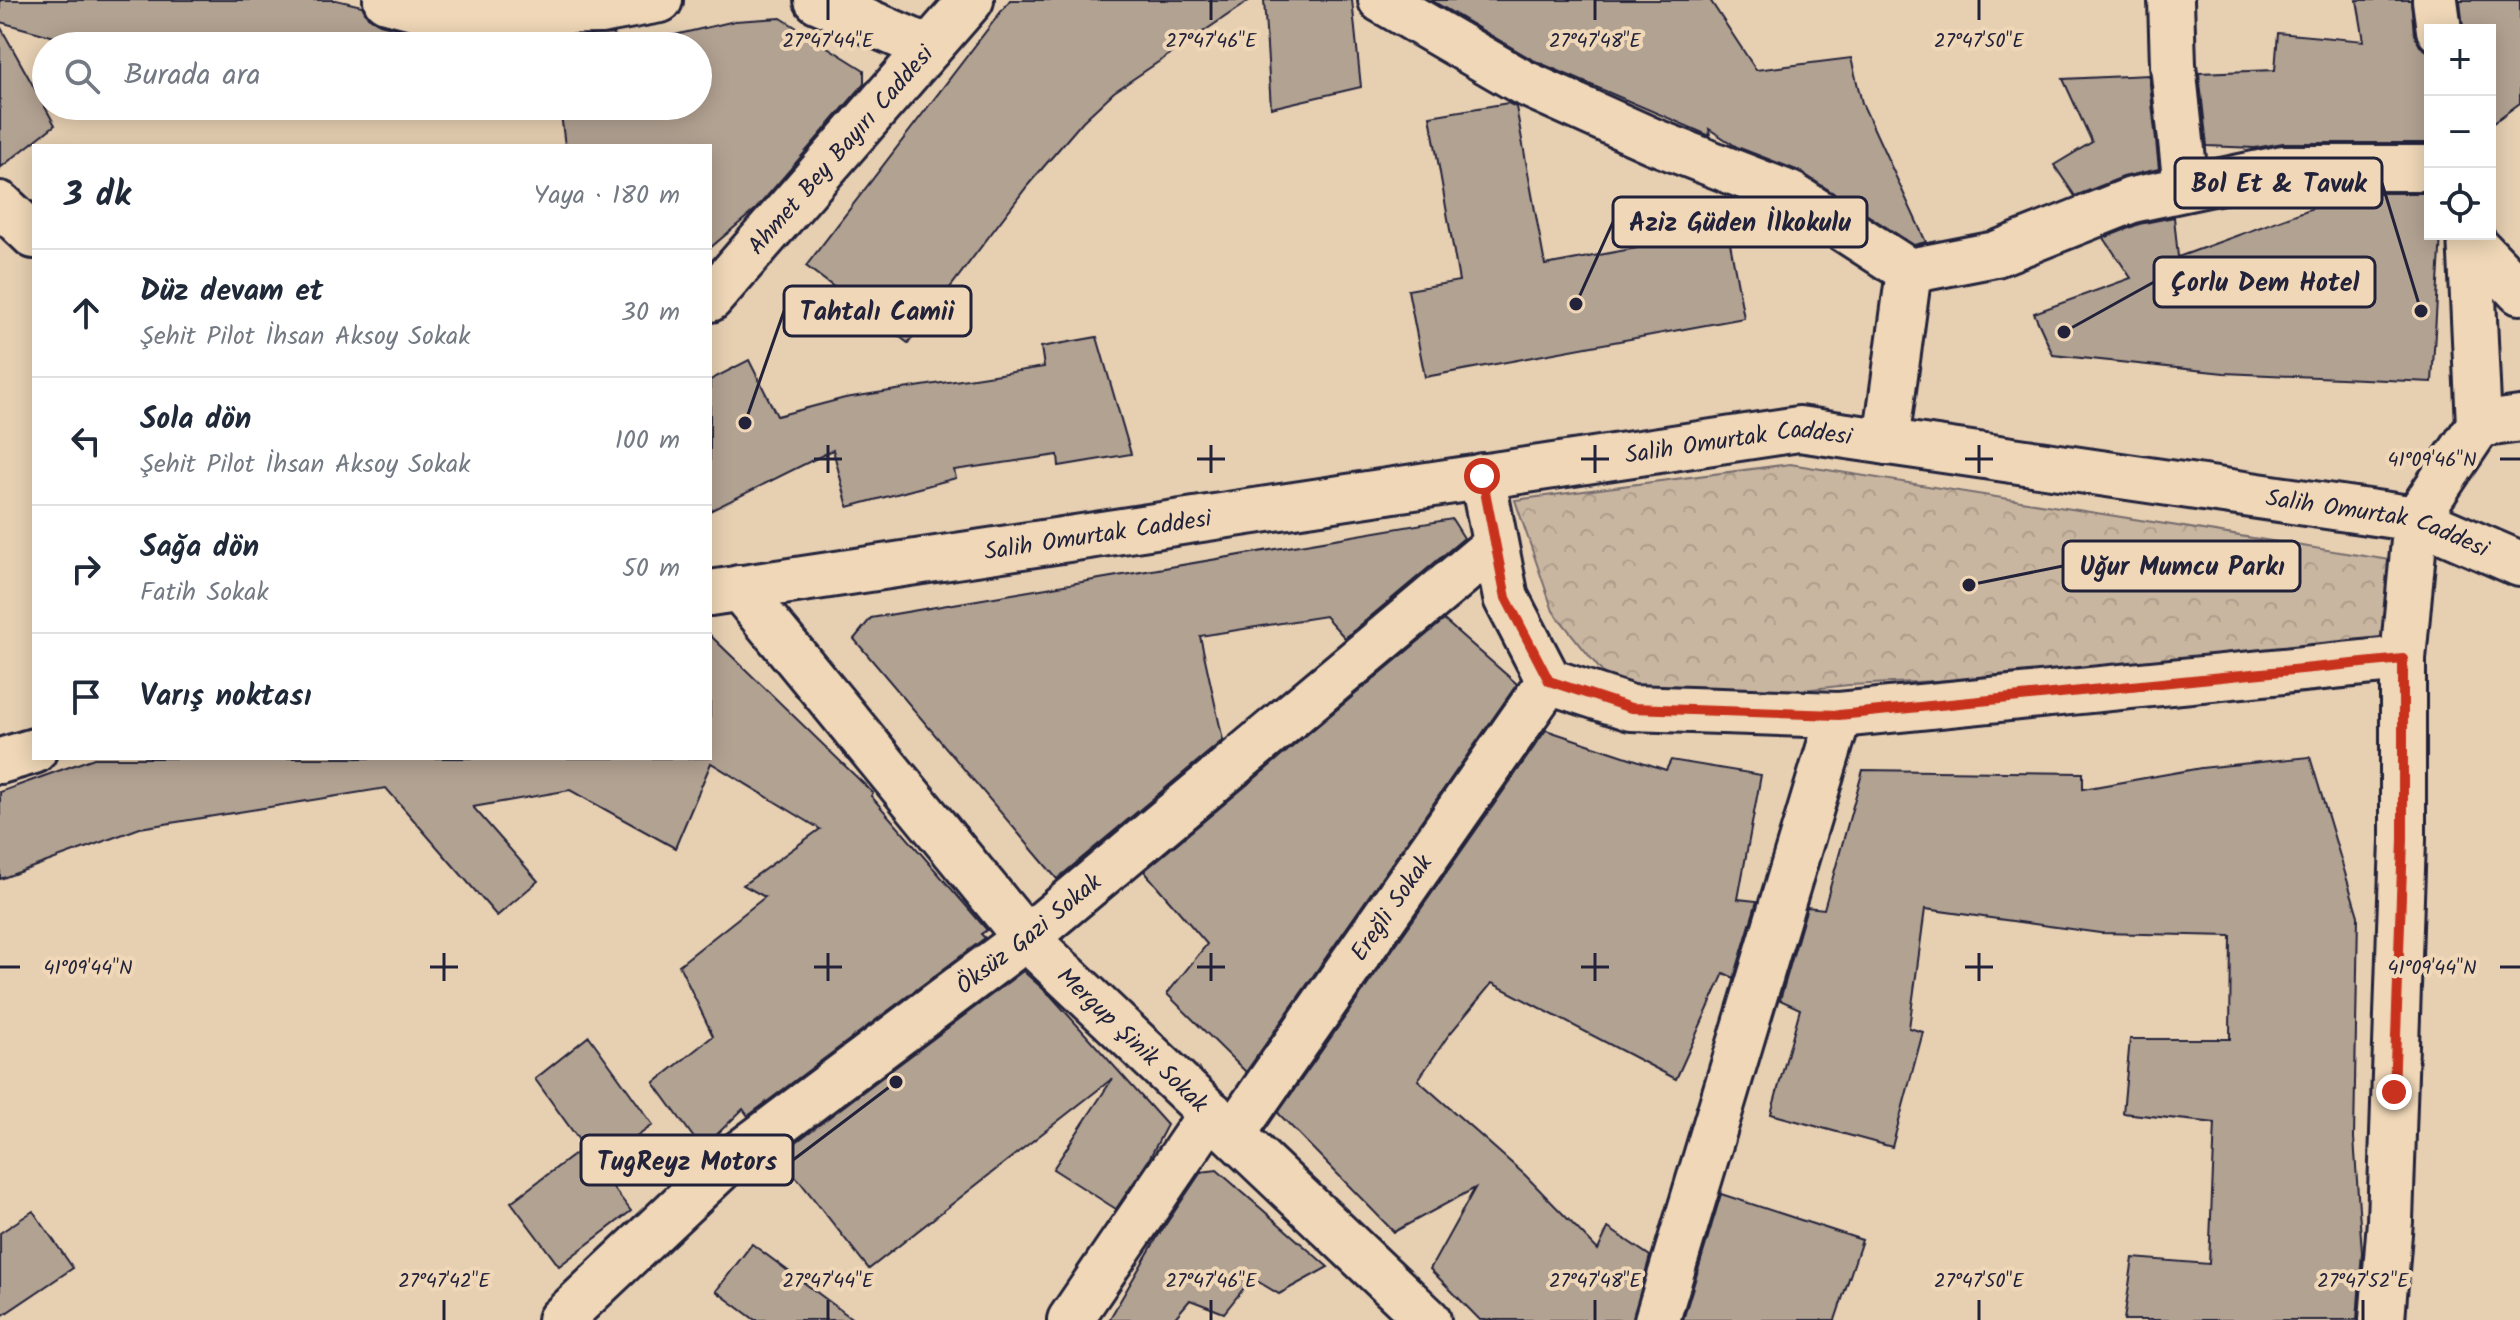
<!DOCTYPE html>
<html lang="tr">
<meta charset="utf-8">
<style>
:root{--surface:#fff;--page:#f6f6f7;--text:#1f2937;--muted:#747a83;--line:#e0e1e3}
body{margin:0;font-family:Kalam,sans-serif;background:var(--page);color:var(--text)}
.controls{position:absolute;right:24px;top:24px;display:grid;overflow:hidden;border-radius:0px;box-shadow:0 4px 20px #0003}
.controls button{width:72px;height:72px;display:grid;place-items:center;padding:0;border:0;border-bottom:2px solid var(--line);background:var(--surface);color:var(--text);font:40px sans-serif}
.stop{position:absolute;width:24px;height:24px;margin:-18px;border:6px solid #c8321e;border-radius:50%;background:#fff}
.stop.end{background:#c8321e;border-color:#fff;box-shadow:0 2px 8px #0008}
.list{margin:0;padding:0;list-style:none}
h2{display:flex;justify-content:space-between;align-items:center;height:104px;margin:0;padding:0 32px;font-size:34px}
h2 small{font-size:26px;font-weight:400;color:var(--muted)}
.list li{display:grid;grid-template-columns:52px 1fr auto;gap:24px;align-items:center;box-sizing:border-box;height:128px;padding:0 32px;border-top:2px solid var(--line)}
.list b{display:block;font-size:30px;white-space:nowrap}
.list p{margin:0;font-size:26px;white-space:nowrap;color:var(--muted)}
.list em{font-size:26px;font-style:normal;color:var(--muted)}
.icon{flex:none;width:44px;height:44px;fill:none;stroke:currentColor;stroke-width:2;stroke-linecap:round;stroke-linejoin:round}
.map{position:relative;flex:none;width:2520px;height:1320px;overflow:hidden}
.search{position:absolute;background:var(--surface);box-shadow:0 4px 20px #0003;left:32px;top:32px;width:680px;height:88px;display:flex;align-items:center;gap:20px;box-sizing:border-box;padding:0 28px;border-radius:44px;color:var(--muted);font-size:30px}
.panel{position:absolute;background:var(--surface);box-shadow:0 4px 20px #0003;left:32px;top:144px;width:680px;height:616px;border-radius:0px}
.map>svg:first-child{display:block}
.forest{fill:url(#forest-crowns);stroke:#766c6e;stroke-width:2}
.building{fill:#b2a292;stroke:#22223b;stroke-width:2}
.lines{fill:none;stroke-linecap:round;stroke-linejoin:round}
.minor-casing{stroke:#22223b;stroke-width:50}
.major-casing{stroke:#22223b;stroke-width:50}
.minor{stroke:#efd7b7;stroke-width:44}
.major{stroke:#efd7b7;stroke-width:44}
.route{stroke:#c8321e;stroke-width:10}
.ticks{fill:none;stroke:#22223b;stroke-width:3}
.labels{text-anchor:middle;stroke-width:8;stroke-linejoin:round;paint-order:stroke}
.street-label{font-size:24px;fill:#22223b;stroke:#efd7b7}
.ticks-label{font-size:20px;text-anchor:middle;fill:#22223b;stroke:#efd7b7;stroke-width:8;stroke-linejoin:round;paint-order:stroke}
.leader{fill:none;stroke:#22223b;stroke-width:3}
.callout-dot{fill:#22223b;stroke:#efd7b7;stroke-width:3}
.callout{fill:#efd7b7;stroke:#22223b;stroke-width:3}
.callout-label{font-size:26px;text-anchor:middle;font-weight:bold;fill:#22223b}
</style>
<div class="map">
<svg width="2520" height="1320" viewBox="0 0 2520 1320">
<defs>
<pattern id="forest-crowns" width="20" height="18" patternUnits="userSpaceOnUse" patternTransform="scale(2)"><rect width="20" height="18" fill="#c9b6a0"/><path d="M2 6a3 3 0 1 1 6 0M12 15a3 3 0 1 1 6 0" fill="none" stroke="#ac9c8b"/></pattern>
</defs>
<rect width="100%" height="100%" fill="#e7d0b2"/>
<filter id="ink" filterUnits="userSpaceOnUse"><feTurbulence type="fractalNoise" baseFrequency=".0125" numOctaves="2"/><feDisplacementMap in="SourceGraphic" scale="16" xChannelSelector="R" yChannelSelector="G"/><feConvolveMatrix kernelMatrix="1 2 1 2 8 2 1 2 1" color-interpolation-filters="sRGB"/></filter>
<g filter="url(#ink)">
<polygon class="forest" points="1790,464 2390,560 2403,659 1849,685 1631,708 1553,611 1515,500"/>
<g class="building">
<polygon points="0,0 336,0 362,6 368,17 380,24 431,37 458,38 457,46 87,46 0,22"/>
<polygon points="1010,0 1250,0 1114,92 1083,121 1028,185 908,343 806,266"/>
<polygon points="1264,0 1352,0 1361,87 1271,108"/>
<polygon points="1431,0 1710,0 1756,70 1851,58 1862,103 1926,242 1914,245 1799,171 1737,147 1709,129 1710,136 1533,60"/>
<polygon points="2357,0 2411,0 2414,34 2420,46 2430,53 2430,143 2283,143 2255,148 2207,146 2199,73 2275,70 2278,33 2364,41"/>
<polygon points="2460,0 2520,0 2520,103 2490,125 2490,30 2463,30"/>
<polygon points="781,18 864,70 864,84 756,209 710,248 710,146 565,146 560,106 698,106 698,46 627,46 735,21"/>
<polygon points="0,26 55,125 0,168"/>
<polygon points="614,34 616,46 552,46 551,38"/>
<polygon points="2149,75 2159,169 2123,177 2075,196 2054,165 2092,142 2063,79"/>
<polygon points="1508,103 1516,107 1545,265 1637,248 1634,229 1724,211 1744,318 1425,377 1408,290 1459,281 1430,116"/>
<polygon points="2354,193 2430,193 2430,234 2441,234 2432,382 2224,373 2053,355 2034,313 2131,278 2104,238 2139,224 2174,217 2178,257"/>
<polygon points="1097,337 1131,454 1059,466 1058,455 954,470 956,478 848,507 833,450 710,511 710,380 749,360 777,416 845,398 1044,367 1041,347"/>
<polygon points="1452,519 1464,538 1345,638 1325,616 1200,636 1223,740 1057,879 854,639 871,618"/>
<polygon points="1444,620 1517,684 1246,1072 1167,994 1207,944 1144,871"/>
<polygon points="710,635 873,793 871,796 987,930 981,934 985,938 748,1116 743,1109 702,1149 654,1083 713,1036 679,965 765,897 743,885 820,829 711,763 675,848 570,790 473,807 538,881 497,916 386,788 140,828 0,879 0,792 94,758 710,758"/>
<polygon points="1546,730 1666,770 1671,760 1761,775 1738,899 1757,901 1734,978 1724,973 1676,1079 1492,983 1448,1036 1418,1080 1525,1175 1598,1250 1608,1228 1650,1256 1633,1320 1480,1320 1430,1269 1475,1188 1394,1232 1278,1113"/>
<polygon points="2310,757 2358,916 2354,1138 2362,1252 2357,1320 2124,1320 2133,1258 2209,1264 2215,1123 2123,1113 2130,1039 2230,1039 2231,936 2100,933 1925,909 1909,1028 1923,1032 1892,1147 1771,1114 1800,1009 1780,1000 1807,907 1824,909 1863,770 2083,773 2083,789 2201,768"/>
<polygon points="1023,971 1051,996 1167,1125 1148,1161 1116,1209 1053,1169 1113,1078 869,1269 779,1155"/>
<polygon points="589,1036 653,1125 597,1165 535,1079"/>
<polygon points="583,1148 631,1211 559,1266 511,1202"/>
<polygon points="1217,1170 1328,1267 1279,1294 1252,1278 1224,1313 1190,1300 1173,1320 1109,1320 1158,1236 1201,1172"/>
<polygon points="1721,1194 1862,1240 1835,1320 1683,1320"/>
<polygon points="33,1211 73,1268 0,1317 0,1233"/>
<polygon points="752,1244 854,1320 755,1320 716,1291"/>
</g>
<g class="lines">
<defs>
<g id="minor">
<polyline points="386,0 437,13 600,11 660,0"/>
<polyline points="817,0 929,48"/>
<polyline points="1381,0 1522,82 1653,141 1790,194 1909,271 1996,254 2132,200 2283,168 2430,168"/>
<polyline points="2171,0 2173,65 2186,188"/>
<polyline points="2435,0 2439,30"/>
<polyline points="0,204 34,236"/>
<polyline points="2471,241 2520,292"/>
<polyline points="2479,425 2520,419"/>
<polyline points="1886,442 1909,271"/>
<polyline points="1482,476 1506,598 1549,681 1631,708 1839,715 2403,659"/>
<path id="s1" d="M739,588L1026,938L1428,1320"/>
<path id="s2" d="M1233,1134L1549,681"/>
<path id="s3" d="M560,1320L724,1165L1026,938L1495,545"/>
<polyline points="1070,1320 1211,1113"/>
<polyline points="1657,1320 1839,715"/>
<polyline points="2382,1320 2390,1221 2403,840 2403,659 2416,519 2479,425 2470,234"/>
</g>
<g id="major">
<path id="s4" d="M710,299L971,0"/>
<path id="s5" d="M710,593L1799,429L2416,519L2520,564"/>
<polyline points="0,761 34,751"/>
</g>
</defs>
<use href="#minor" class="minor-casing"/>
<use href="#major" class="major-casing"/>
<use href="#minor" class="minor"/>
<use href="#major" class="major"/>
</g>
</g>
<g class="lines" filter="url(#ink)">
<polyline class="route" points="1482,476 1506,598 1549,681 1631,708 1839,715 2403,659 2403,840 2394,1092"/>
</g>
<path class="ticks" d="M828,0V20M1211,0V20M1595,0V20M1979,0V20M828,445V473M1211,445V473M1595,445V473M1979,445V473M814,459H842M1197,459H1225M1581,459H1609M1965,459H1993M2500,459H2520M444,953V981M828,953V981M1211,953V981M1595,953V981M1979,953V981M0,967H20M430,967H458M814,967H842M1197,967H1225M1581,967H1609M1965,967H1993M2500,967H2520M444,1300V1320M828,1300V1320M1211,1300V1320M1595,1300V1320M1979,1300V1320M2363,1300V1320"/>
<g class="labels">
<g class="street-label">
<text dy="8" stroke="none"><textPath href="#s4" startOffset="198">Ahmet Bey Bayırı Caddesi</textPath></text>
<text dy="8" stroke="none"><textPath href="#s5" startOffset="1040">Salih Omurtak Caddesi</textPath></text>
<text dy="8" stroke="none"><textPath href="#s5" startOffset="1688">Salih Omurtak Caddesi</textPath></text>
<text dy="8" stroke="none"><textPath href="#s5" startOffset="392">Salih Omurtak Caddesi</textPath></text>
<text dy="8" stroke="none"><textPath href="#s2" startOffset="276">Ereğli Sokak</textPath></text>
<text dy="8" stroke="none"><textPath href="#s3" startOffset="608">Öksüz Gazi Sokak</textPath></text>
<text dy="8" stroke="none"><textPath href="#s1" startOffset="600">Mergup Şinik Sokak</textPath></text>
</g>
</g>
<g class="ticks-label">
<text x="828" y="47">27°47'44"E</text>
<text x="1211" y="47">27°47'46"E</text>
<text x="1595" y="47">27°47'48"E</text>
<text x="1979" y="47">27°47'50"E</text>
<text x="2432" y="466">41°09'46"N</text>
<text x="88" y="974">41°09'44"N</text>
<text x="2432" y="974">41°09'44"N</text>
<text x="444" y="1287">27°47'42"E</text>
<text x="828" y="1287">27°47'44"E</text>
<text x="1211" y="1287">27°47'46"E</text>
<text x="1595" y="1287">27°47'48"E</text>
<text x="1979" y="1287">27°47'50"E</text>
<text x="2363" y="1287">27°47'52"E</text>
</g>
<path class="leader" d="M2421 311L2382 183M1576 304L1613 222M2064 332L2154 282M745 423L784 311M1969 585L2063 566M896 1082L793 1160"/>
<g class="callout-dot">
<circle cx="2421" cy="311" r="8"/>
<circle cx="1576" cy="304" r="8"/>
<circle cx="2064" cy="332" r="8"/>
<circle cx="745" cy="423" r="8"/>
<circle cx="1969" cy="585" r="8"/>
<circle cx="896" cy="1082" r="8"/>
</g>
<g class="callout">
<rect x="2175" y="158" width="207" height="50" rx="8"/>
<rect x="1613" y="197" width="254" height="50" rx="8"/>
<rect x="2154" y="257" width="221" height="50" rx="8"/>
<rect x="784" y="286" width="187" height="50" rx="8"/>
<rect x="2063" y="541" width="237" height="50" rx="8"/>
<rect x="581" y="1135" width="212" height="50" rx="8"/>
</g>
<g class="callout-label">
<text x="2279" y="192">Bol Et &amp; Tavuk</text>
<text x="1740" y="231">Aziz Güden İlkokulu</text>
<text x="2265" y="291">Çorlu Dem Hotel</text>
<text x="877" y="320">Tahtalı Camii</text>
<text x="2182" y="575">Uğur Mumcu Parkı</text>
<text x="687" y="1170">TugReyz Motors</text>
</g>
</svg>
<div class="controls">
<button>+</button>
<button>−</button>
<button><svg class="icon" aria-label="locate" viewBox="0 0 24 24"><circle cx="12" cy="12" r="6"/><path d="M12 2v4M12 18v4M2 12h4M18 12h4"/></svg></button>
</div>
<div class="stop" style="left:1482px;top:476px"></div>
<div class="stop end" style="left:2394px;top:1092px"></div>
<div class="search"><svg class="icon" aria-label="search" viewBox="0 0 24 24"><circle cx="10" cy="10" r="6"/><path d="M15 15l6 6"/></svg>Burada ara</div>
<section class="panel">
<h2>3 dk<small>Yaya · 180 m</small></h2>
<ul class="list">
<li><svg class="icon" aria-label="ahead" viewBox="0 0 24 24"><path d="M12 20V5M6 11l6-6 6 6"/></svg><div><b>Düz devam et</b><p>Şehit Pilot İhsan Aksoy Sokak</p></div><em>30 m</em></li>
<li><svg class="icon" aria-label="left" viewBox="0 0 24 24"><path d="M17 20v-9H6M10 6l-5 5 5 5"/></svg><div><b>Sola dön</b><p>Şehit Pilot İhsan Aksoy Sokak</p></div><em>100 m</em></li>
<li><svg class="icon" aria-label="right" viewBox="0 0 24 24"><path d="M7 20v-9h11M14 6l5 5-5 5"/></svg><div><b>Sağa dön</b><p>Fatih Sokak</p></div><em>50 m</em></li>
<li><svg class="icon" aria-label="arrive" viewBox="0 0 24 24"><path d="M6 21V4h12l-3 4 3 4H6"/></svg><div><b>Varış noktası</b></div></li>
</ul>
</section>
</div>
